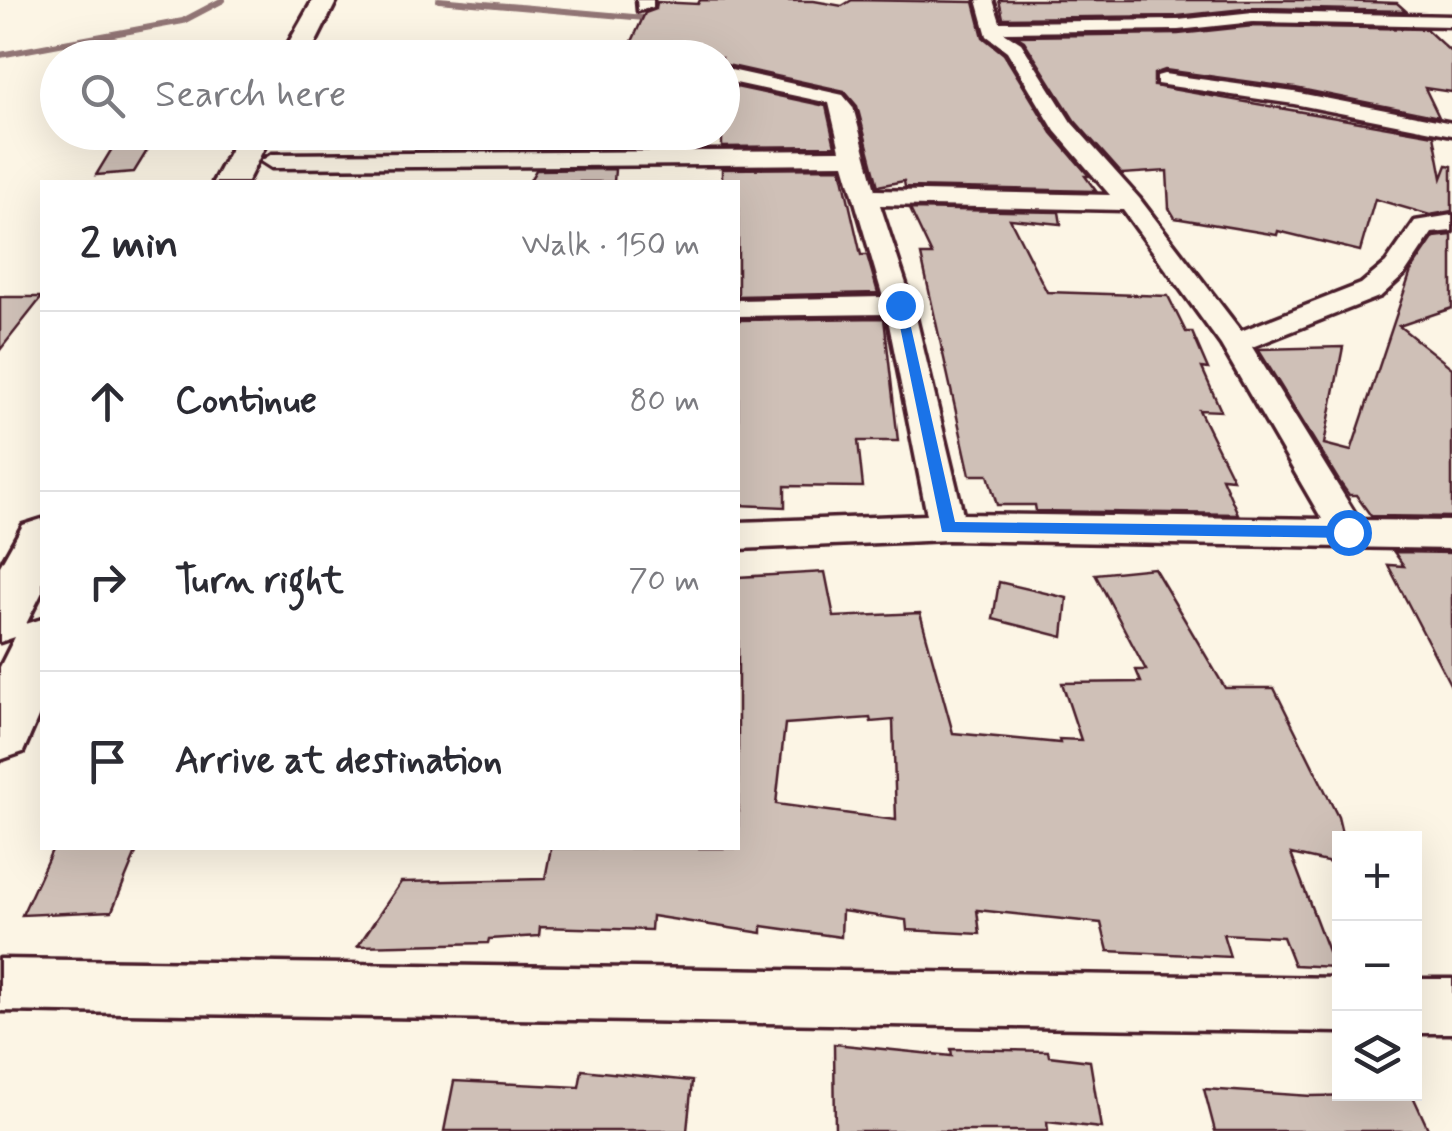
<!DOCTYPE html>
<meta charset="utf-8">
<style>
:root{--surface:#fff;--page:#f7f7f7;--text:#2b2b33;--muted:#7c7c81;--line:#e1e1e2}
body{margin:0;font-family:Mynerve,sans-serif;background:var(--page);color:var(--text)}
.controls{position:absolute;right:30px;bottom:30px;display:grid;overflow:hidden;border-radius:0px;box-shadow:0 10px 40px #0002}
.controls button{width:90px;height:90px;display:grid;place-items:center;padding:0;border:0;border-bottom:2px solid var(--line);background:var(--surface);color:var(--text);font:50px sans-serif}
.stop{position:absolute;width:30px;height:30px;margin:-22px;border:8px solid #1a73e8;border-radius:50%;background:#fff}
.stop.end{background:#1a73e8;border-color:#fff;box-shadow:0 2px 10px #0008}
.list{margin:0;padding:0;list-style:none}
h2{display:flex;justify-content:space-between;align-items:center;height:130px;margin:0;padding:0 40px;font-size:42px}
h2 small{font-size:32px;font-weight:400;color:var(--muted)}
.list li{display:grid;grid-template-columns:65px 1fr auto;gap:30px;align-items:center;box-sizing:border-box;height:180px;padding:0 40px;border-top:2px solid var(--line)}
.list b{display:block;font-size:38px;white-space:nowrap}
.list em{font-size:32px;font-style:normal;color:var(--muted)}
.icon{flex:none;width:55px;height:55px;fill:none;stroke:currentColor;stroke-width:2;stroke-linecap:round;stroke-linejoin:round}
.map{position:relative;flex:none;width:1452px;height:1131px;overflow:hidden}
.search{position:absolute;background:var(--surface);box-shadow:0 10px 40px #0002;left:40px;top:40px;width:700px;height:110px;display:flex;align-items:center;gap:25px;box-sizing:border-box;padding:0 35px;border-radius:55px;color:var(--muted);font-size:38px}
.panel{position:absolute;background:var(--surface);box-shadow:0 10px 40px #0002;left:40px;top:180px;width:700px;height:670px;border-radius:0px}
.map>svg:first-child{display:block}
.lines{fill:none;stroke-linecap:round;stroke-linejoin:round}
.stream{stroke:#917474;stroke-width:6}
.building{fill:#cfc0b7;stroke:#4a1f2b;stroke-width:2.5;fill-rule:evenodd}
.street-casing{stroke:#4a1f2b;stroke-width:7}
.highway-casing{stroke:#4a1f2b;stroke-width:7}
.street{fill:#fcf5e5;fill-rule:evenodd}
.highway{fill:#fcf5e5;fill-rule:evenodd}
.route{fill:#1a73e8}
</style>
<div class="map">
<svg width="1452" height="1131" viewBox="0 0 1452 1131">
<rect width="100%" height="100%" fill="#fcf5e5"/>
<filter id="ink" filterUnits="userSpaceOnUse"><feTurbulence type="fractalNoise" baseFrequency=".01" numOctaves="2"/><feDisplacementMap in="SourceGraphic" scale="20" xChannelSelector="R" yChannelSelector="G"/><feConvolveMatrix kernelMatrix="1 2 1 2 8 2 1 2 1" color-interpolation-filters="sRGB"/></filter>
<g filter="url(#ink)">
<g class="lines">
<g class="stream">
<polyline points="439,0 656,19"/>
<polyline points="0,55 183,21 223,0"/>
</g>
</g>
<g class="building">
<polygon points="700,0 814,1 842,6 852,0 974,2 983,37 1004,54 1052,133 1089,176 1085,176 1096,191 905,187 904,181 878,186 857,106 844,91 722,64 722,58 676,58 630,46 645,13 656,9 657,2 698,4"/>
<polygon points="999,0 1309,0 1397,3 1406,11 1253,8 1178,16 1003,18"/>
<polygon points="1253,26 1426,29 1452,53 1452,92 1425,88 1439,117 1295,88 1165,70 1154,74 1154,86 1434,135 1442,178 1447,165 1452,166 1452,211 1430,215 1375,199 1360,251 1278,231 1277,235 1175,218 1169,208 1167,171 1122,174 1074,120 1024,41 1016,36 1178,34"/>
<polygon points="722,84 826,106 835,146 722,147"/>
<polygon points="556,132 618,132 617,148 548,148"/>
<polygon points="153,141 134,172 96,175 116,142"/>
<polygon points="841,168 861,255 867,255 878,293 738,296 738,182 722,182 722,169"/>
<polygon points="615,169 614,182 529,182 536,170"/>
<polygon points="910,209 1059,212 1061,224 1010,219 1047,292 1168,296 1186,332 1192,332 1208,369 1202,368 1221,411 1199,410 1233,479 1222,478 1238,514 1036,511 1035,505 997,505 988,475 970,475 921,255 932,255"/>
<polygon points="1452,235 1452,308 1399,326 1452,368 1452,517 1371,516 1356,495 1349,495 1339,481 1258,349 1343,347 1324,444 1351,451 1411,271 1434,237"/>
<polygon points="0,297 42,297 0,350"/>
<polygon points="884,318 898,441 858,441 863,487 785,486 785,507 738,505 738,320"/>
<polygon points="1394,552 1452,553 1452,688 1388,565 1404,566"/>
<path d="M1154,568L1225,688H1274L1338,817L1343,838H1340V865L1291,854L1334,967L1294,965L1283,937L1223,934L1230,957L1108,951L1101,923L977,910L980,934L907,930L906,920L842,911L841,937L762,926V933L652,916L651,930L540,927L539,936L489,939L488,943L358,946L401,882L545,879L551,848H738V577L825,572L834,617L920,613L953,733L1060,743L1059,739L1081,740L1062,683L1141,682L1136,670H1146L1095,574ZM870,718L871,722L893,720L896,820L776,804L785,724Z"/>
<polygon points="999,582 1067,598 1063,637 993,619"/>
<polygon points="53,848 138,848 112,911 22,915"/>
<polygon points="834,1044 952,1056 951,1049 1048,1051 1049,1056 1090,1061 1101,1128 1047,1122 1048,1131 835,1131"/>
<polygon points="582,1070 692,1081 687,1131 444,1131 454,1081 579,1087"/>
<polygon points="1204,1089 1311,1096 1412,1094 1429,1131 1215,1131"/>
</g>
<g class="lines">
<defs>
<g id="street">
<polygon points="637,0 653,0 653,7 638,11"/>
<path d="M977,0H993L1000,22L1178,20L1253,12L1452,16V26L1253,22L1178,30L1004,32L1021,43L1071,122L1139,198L1241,331L1361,284L1386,263L1415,221L1452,215V231L1432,233L1404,275L1381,296L1252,347L1359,520L1452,521V549L948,540L738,549V522L927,515L887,314L738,316V300L883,297L844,164L272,168L261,161L272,154L840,150L829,103L722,80V68L843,95L853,107L875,190L1110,195L1055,131L1007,51L987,36ZM880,205L1123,210L1221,345L1322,519L963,514L913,305Z"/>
<polygon points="1164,74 1294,92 1452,123 1452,135 1294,104 1157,84 1157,76"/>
<polygon points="0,959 1340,978 1340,1032 0,1011"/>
<rect x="1414" y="979" width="38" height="54"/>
</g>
<g id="highway">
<polygon points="313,0 337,0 308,58 280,58"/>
<polygon points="240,132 272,132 247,182 213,182"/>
<polygon points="42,519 42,592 26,624 42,619 42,708 23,752 0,760 0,667 15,637 0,642 0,566 23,525"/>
</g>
</defs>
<use href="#street" class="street-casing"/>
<use href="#highway" class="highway-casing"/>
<use href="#street" class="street"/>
<use href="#highway" class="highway"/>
</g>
</g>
<polygon class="route" points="895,302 906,305 955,522 1348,526 1356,532 1348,538 942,532"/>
</svg>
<div class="controls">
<button>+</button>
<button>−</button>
<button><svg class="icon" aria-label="layers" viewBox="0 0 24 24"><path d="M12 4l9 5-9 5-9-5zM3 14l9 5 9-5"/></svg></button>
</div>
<div class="stop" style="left:1348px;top:532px"></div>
<div class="stop end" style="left:900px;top:305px"></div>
<div class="search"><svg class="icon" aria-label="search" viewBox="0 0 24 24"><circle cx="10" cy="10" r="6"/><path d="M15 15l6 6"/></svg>Search here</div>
<section class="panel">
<h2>2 min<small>Walk · 150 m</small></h2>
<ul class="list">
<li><svg class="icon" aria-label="ahead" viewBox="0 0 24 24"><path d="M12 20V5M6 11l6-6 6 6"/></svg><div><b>Continue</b></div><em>80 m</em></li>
<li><svg class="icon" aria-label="right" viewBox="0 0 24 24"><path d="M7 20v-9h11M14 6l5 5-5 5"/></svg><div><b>Turn right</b></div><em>70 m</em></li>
<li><svg class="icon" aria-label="arrive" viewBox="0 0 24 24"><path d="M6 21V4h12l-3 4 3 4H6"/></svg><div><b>Arrive at destination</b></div></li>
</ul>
</section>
</div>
